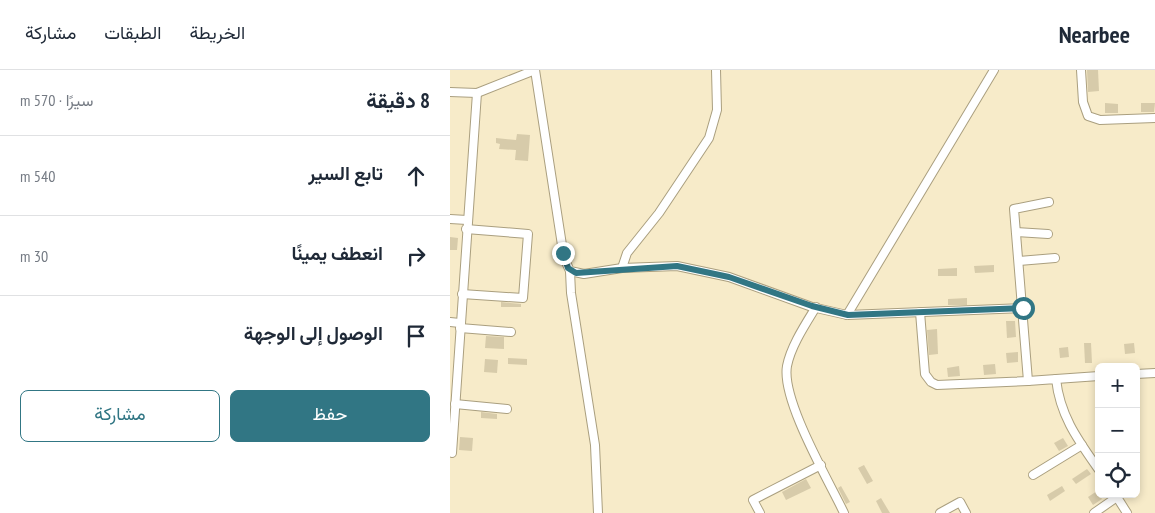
<!DOCTYPE html>
<html lang="ar">
<meta charset="utf-8">
<style>
:root{--surface:#fff;--page:#f6f6f7;--text:#1f2937;--muted:#747a83;--line:#e0e1e3;--accent:#317684}
body{margin:0;font-family:"PT Sans Narrow",Vazirmatn,sans-serif;background:var(--page);color:var(--text);direction:rtl}
.controls{position:absolute;right:15px;bottom:15px;display:grid;overflow:hidden;border-radius:8px;box-shadow:0 2px 8px #0003}
.controls button{width:45px;height:45px;display:grid;place-items:center;padding:0;border:0;border-bottom:1px solid var(--line);background:var(--surface);color:var(--text);font:25px sans-serif}
.stop{position:absolute;width:15px;height:15px;margin:-11px;border:4px solid #317684;border-radius:50%;background:#fff}
.stop.end{background:#317684;border-color:#fff;box-shadow:0 1px 5px #0008}
.list{margin:0;padding:0;list-style:none}
h2{display:flex;justify-content:space-between;align-items:center;height:65px;margin:0;padding:0 20px;font-size:21px}
h2 small{font-size:16px;font-weight:400;color:var(--muted)}
.list li{display:grid;grid-template-columns:32px 1fr auto;gap:15px;align-items:center;box-sizing:border-box;height:80px;padding:0 20px;border-top:1px solid var(--line)}
.list b{display:block;font-size:19px;white-space:nowrap}
.list em{font-size:16px;font-style:normal;color:var(--muted)}
.actions{display:flex;gap:10px;padding:15px 20px}
.actions a{flex:1;padding:11px 0;border:1px solid var(--accent);border-radius:8px;text-align:center;font-size:18px;color:var(--accent)}
.actions .main{background:var(--accent);color:#fff}
.icon{flex:none;width:28px;height:28px;fill:none;stroke:currentColor;stroke-width:2;stroke-linecap:round;stroke-linejoin:round}
.map{position:relative;flex:none;width:705px;height:443px;overflow:hidden;direction:ltr}
header{display:flex;align-items:center;gap:30px;box-sizing:border-box;height:70px;padding:0 25px;background:var(--surface);border-bottom:1px solid var(--line)}
header strong{font-size:24px}
nav{display:flex;gap:28px;margin-inline-start:auto;font-size:18px}
main{display:flex}
aside{flex:1;background:var(--surface)}
.map>svg:first-child{display:block}
.building{fill:#d7cbaa}
.lines{fill:none;stroke-linecap:round;stroke-linejoin:round}
.minor-casing{stroke:#aa9f7f;stroke-width:10}
.minor{stroke:#fff;stroke-width:8}
.route{stroke:#317684;stroke-width:6}
</style>
<header>
<strong>Nearbee</strong>
<nav><a>الخريطة</a><a>الطبقات</a><a>مشاركة</a></nav>
</header>
<main>
<div class="map">
<svg width="705" height="443" viewBox="0 0 705 443">
<rect width="100%" height="100%" fill="#f7ebc9"/>
<g class="building">
<polygon points="637,0 648,0 649,21 638,22"/>
<polygon points="655,33 668,34 668,43 655,43"/>
<polygon points="691,33 705,33 704,42 691,42"/>
<polygon points="67,64 80,65 78,91 65,90 66,80 49,79 50,74 46,73 46,68 66,70"/>
<polygon points="0,167 8,168 7,180 0,180"/>
<polygon points="544,195 544,202 525,203 524,196"/>
<polygon points="507,198 507,206 488,206 488,199"/>
<polygon points="517,228 517,235 498,235 498,229"/>
<polygon points="51,232 71,234 71,237 51,237"/>
<polygon points="556,251 565,251 566,267 557,268"/>
<polygon points="487,259 488,284 479,285 477,260"/>
<polygon points="36,266 54,267 54,279 35,278"/>
<polygon points="634,273 641,273 642,293 635,293"/>
<polygon points="684,273 685,283 675,284 674,274"/>
<polygon points="618,277 619,287 610,288 609,278"/>
<polygon points="568,282 568,292 557,293 556,283"/>
<polygon points="58,288 77,289 77,295 58,294"/>
<polygon points="35,289 48,290 47,303 34,302"/>
<polygon points="545,294 546,304 534,305 533,295"/>
<polygon points="509,296 510,306 498,307 497,298"/>
<polygon points="31,342 47,344 47,349 31,348"/>
<polygon points="10,367 23,368 22,381 9,380"/>
<polygon points="613,368 618,376 609,381 604,373"/>
<polygon points="414,395 423,411 417,414 408,398"/>
<polygon points="637,399 641,404 626,414 622,409"/>
<polygon points="356,409 361,418 336,430 332,422"/>
<polygon points="391,416 400,432 396,434 388,418"/>
<polygon points="612,416 615,421 600,431 597,425"/>
<polygon points="647,421 652,429 643,435 638,427"/>
<polygon points="431,428 440,443 432,443 426,431"/>
</g>
<g class="lines">
<defs>
<g id="minor">
<polyline points="85,0 114,188 120,201 134,204 172,198 227,196 279,207 362,237 397,245 573,238"/>
<polyline points="631,0 633,32 638,46 650,50 705,48"/>
<polyline points="0,22 27,23 85,0"/>
<polyline points="0,149 17,150"/>
<polyline points="566,162 598,164"/>
<polyline points="569,191 605,188"/>
<polyline points="172,198 177,183 209,143 259,68 267,40 266,0"/>
<polyline points="120,201 121,223 145,375 148,443"/>
<polyline points="12,224 73,228 78,164 16,159"/>
<path d="M366,237C355,255 341,276 337,296C331,330 379,411 394,443"/>
<polyline points="470,242 475,304 481,312 487,315 578,311 564,139 599,132"/>
<polyline points="397,245 544,0"/>
<polyline points="0,252 10,253"/>
<polyline points="10,258 61,262"/>
<polyline points="686,304 705,303"/>
<polyline points="606,309 649,306"/>
<path d="M578,311L606,309C610,346 628,370 649,400"/>
<polyline points="5,334 57,339"/>
<polyline points="2,383 27,23"/>
<polyline points="583,405 632,375"/>
<polyline points="665,424 677,443"/>
<polyline points="310,443 303,430 371,395"/>
<polyline points="490,443 510,432 516,443"/>
<polyline points="644,443 667,427"/>
</g>
</defs>
<use href="#minor" class="minor-casing"/>
<use href="#minor" class="minor"/>
</g>
<g class="lines">
<polyline class="route" points="113,183 118,198 126,203 227,196 279,207 362,236 398,245 573,238"/>
</g>
</svg>
<div class="controls">
<button>+</button>
<button>−</button>
<button><svg class="icon" aria-label="locate" viewBox="0 0 24 24"><circle cx="12" cy="12" r="6"/><path d="M12 2v4M12 18v4M2 12h4M18 12h4"/></svg></button>
</div>
<div class="stop" style="left:573px;top:238px"></div>
<div class="stop end" style="left:113px;top:183px"></div>
</div>
<aside>
<h2>8 دقيقة<small>سيرًا · 570 m</small></h2>
<ul class="list">
<li><svg class="icon" aria-label="ahead" viewBox="0 0 24 24"><path d="M12 20V5M6 11l6-6 6 6"/></svg><div><b>تابع السير</b></div><em>540 m</em></li>
<li><svg class="icon" aria-label="right" viewBox="0 0 24 24"><path d="M7 20v-9h11M14 6l5 5-5 5"/></svg><div><b>انعطف يمينًا</b></div><em>30 m</em></li>
<li><svg class="icon" aria-label="arrive" viewBox="0 0 24 24"><path d="M6 21V4h12l-3 4 3 4H6"/></svg><div><b>الوصول إلى الوجهة</b></div></li>
</ul>
<div class="actions"><a class="main">حفظ</a><a>مشاركة</a></div>
</aside>
</main>
